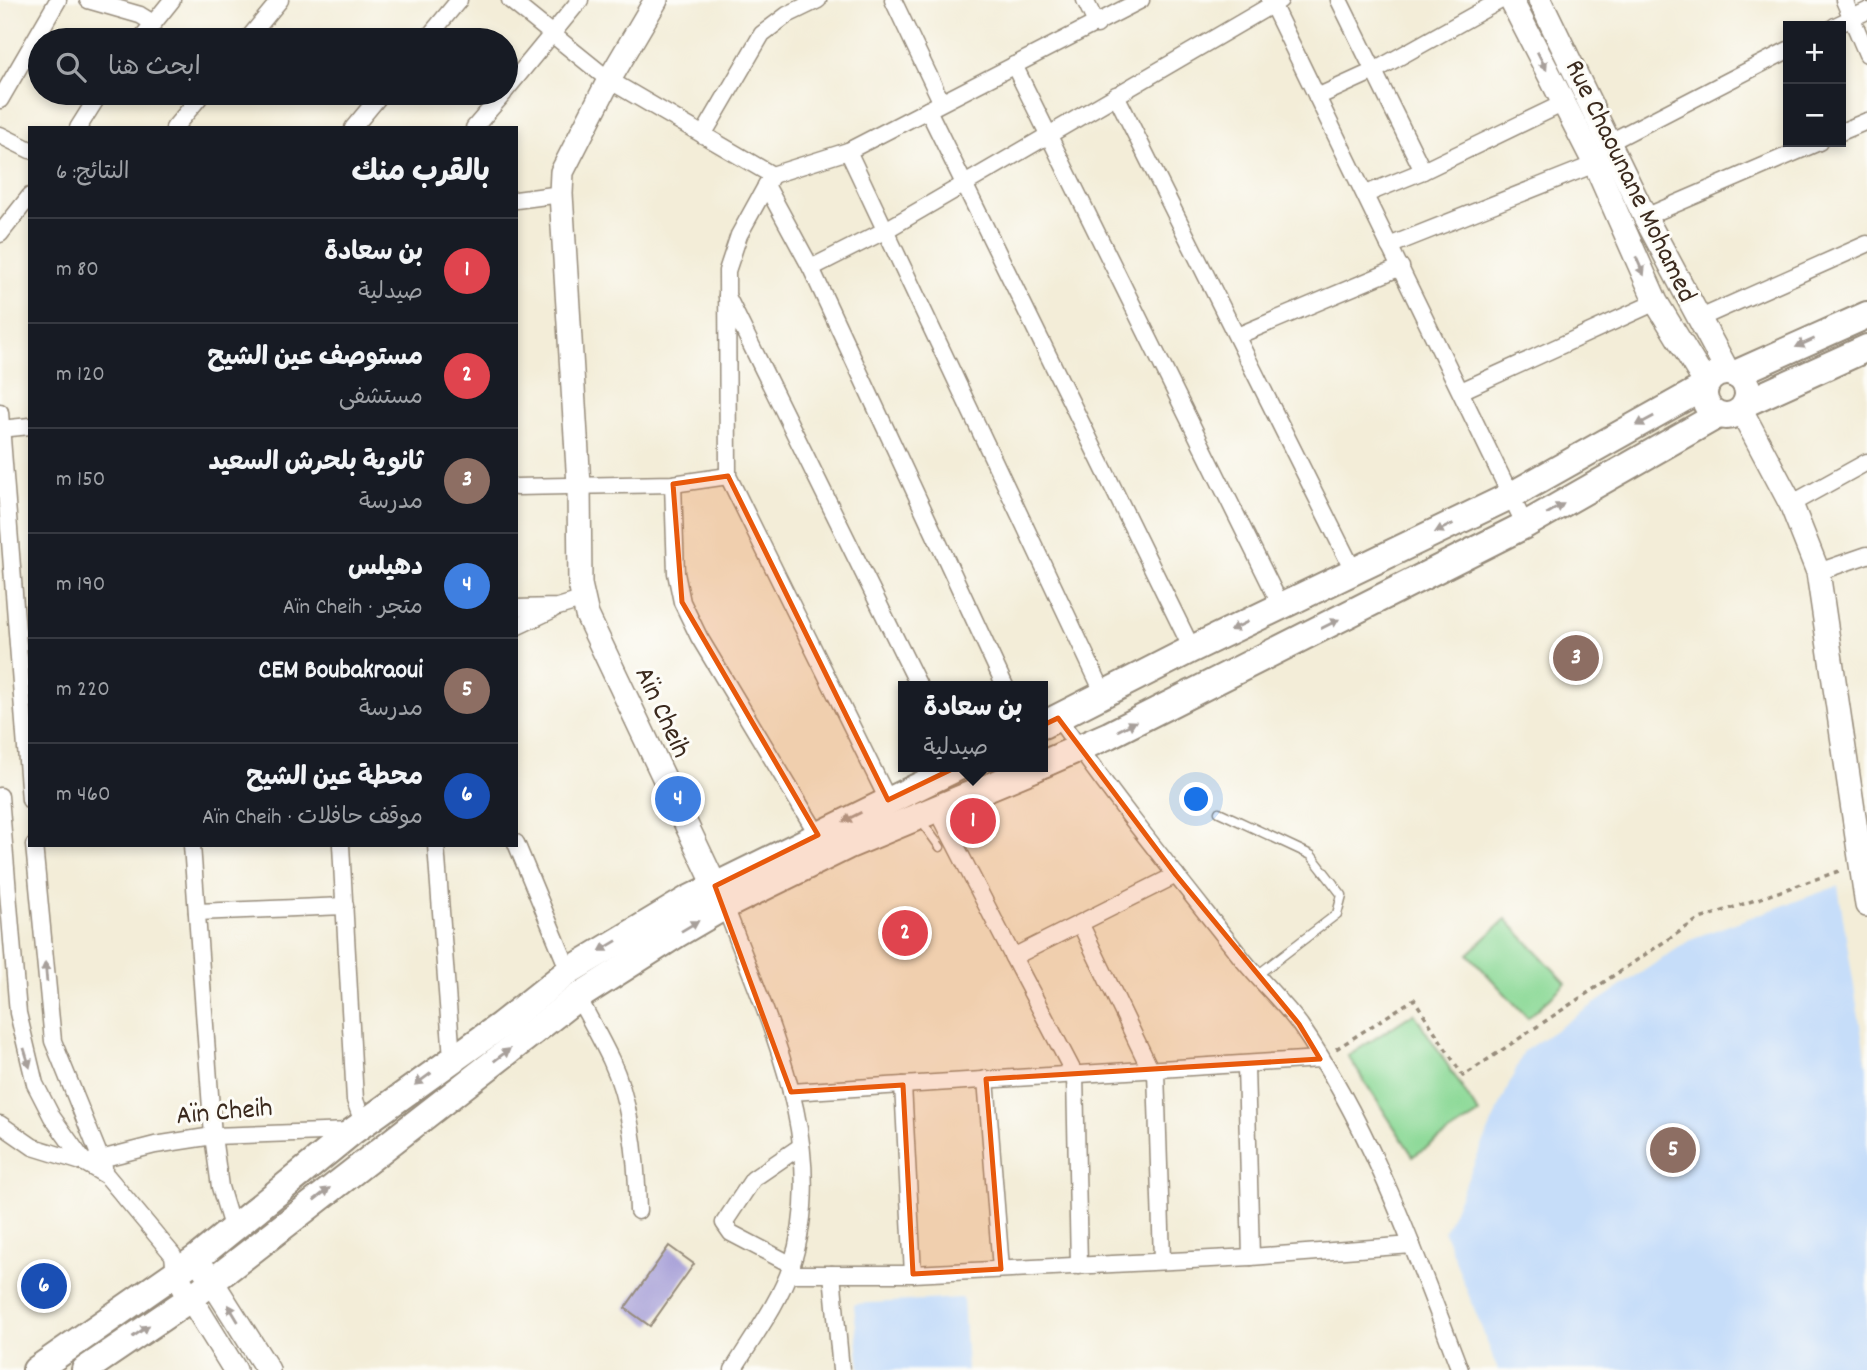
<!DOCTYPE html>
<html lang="ar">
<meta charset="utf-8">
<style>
:root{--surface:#171b24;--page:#20242c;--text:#f1f3f6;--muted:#9ea1a6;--line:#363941;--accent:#8c9099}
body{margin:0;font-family:Dekko,"Playpen Sans Arabic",sans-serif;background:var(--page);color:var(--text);direction:rtl}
.controls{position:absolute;right:21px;top:21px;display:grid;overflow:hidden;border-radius:0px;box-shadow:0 4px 10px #0003}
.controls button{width:63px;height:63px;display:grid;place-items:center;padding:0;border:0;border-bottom:2px solid var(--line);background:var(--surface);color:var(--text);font:35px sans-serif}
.you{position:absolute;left:1197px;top:800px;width:24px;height:24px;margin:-18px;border:5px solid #fff;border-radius:50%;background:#1a73e8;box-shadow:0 0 0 10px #1a73e833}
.badge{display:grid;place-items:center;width:46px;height:46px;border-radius:50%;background:var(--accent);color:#fff;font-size:23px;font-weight:700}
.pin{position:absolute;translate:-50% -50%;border:4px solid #fff;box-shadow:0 2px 7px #0006}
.popup{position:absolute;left:898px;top:681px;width:150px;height:91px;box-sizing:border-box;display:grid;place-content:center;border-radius:0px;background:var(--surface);filter:drop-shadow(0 2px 5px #0005);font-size:23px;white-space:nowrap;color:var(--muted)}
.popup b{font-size:26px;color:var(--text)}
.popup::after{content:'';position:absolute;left:50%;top:100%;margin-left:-14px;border:14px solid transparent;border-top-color:var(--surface)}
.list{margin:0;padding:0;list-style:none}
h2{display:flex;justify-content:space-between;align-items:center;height:91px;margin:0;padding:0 28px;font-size:30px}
h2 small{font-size:23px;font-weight:400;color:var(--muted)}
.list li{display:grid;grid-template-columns:46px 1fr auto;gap:21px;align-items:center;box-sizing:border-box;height:105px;padding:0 28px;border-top:2px solid var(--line)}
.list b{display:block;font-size:26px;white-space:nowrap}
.list p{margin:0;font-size:23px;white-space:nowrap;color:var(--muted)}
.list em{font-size:23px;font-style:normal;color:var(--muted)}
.icon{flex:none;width:38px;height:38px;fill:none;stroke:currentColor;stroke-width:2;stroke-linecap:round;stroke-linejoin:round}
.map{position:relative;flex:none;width:1867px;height:1370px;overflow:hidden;direction:ltr}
.search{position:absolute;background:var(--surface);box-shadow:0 4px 10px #0003;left:28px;top:28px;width:490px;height:77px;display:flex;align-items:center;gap:18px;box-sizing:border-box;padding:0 24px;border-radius:38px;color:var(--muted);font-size:26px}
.panel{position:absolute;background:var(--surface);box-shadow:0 4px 10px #0003;left:28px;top:126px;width:490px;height:721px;border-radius:0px;direction:rtl}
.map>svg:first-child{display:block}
.built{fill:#c6ddf9}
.green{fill:#8cd997;stroke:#64825a;stroke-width:2}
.building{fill:#aba4d9}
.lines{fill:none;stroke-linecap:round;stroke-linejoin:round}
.lane-casing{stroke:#978c7b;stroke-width:11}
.street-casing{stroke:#978c7b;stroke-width:19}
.secondary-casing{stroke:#978c7b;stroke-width:26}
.primary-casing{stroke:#978c7b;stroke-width:30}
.path{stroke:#978c7b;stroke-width:3.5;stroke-dasharray:5 5;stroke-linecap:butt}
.lane{stroke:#fff;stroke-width:8}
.street{stroke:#fff;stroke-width:16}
.secondary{stroke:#fff;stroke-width:23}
.primary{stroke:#fff;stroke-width:26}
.oneway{fill:#a79f9a}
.marked{fill:#e8590c;fill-opacity:0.2;stroke:#e8590c;stroke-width:5;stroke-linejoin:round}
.labels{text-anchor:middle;stroke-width:6;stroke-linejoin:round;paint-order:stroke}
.street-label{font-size:28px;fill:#3b2a1e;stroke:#fdfcf7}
</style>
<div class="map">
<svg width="1867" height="1370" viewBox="0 0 1867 1370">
<rect width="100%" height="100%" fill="#fdfcf7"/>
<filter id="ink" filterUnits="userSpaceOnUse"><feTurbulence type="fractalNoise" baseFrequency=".0143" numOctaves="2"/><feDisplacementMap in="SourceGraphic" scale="14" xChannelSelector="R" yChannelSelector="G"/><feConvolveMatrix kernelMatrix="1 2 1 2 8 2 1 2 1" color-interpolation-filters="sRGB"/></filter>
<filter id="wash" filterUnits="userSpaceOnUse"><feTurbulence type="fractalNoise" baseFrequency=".00686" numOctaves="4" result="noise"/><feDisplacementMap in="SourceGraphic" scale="28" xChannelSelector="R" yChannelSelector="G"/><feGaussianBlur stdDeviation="1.57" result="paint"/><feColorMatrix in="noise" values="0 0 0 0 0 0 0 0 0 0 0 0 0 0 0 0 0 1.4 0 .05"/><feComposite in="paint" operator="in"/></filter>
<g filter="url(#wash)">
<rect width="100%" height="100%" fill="#f3edd8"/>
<g class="built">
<polygon points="1838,886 1867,1068 1867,1370 1498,1370 1444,1232 1524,1051 1693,938"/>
<polygon points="963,1298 967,1370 860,1370 854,1304"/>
</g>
<g class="green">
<polygon points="1506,919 1566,983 1528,1018 1468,954"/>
<polygon points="1414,1013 1479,1114 1413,1156 1348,1056"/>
</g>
<g id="blocks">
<polygon class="building" points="669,1246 694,1264 650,1326 625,1308"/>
</g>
</g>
<g filter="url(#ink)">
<use href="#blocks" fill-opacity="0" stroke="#978c7b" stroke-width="2"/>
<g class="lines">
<defs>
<g id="lane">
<polyline points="1219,812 1311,855 1342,895 1337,914 1256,976"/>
<polyline points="921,821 940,847"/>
</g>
<g id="street">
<polyline points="88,0 140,15 153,23"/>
<polyline points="510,0 609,80 772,175 848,151 1141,0"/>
<polyline points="893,0 941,101"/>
<polyline points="1085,0 1097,25"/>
<polyline points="1270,0 1525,525"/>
<polyline points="1339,0 1423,171"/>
<polyline points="1844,0 1867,54"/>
<polyline points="1835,26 1867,11"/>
<polyline points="140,40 172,0"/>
<polyline points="247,40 280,0"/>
<polyline points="426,40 459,0"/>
<polyline points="1014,65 1281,606"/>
<polyline points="506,90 580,0"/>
<polyline points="1116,95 1354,572"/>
<polyline points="1317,97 1374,71 1501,0"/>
<polyline points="0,100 58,0"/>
<polyline points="928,110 1192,649"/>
<polyline points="78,128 100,93"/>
<polyline points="174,128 203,93"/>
<polyline points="353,128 382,93"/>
<polyline points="474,128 504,93"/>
<polyline points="1841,132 1867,121"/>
<polyline points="0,135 30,150"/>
<polyline points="703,135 762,34 787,15 818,0"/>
<polyline points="1610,142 1788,50"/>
<polyline points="848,151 1104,694"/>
<polyline points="772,175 739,235 727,271 728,476 888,800"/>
<polyline points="766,185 811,268 1005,686"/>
<polyline points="1366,194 1423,171 1564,103"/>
<polyline points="516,200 561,194"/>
<polyline points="1645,217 1819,142"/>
<polyline points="0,234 30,196"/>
<polyline points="1389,246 1595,164"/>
<polyline points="811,268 884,231 1280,0"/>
<polyline points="727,296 919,686"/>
<polyline points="1698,319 1867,244"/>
<polyline points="1237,336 1401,267"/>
<polyline points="1461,391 1656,302"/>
<polyline points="0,412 30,800"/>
<polyline points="0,429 30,426"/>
<polyline points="673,484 676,573 682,602 699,637 818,835"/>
<polyline points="516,487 673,484 728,476"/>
<polyline points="1791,504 1867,462"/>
<polyline points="1818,572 1867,555"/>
<polyline points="516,608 558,607 581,600"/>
<polyline points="516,627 552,610"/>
<path d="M1058,718C1116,802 1181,881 1244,961C1262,983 1284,1003 1300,1025C1372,1129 1415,1253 1460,1370"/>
<polyline points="0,796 18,1013 35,1084 52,1117 85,1163 107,1176 173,1255 175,1273"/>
<polyline points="936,807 1013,957 1176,875"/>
<polyline points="516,843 569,971"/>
<polyline points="34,845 53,1041 104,1167"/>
<polyline points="192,845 213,1136 220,1187 232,1227"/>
<polyline points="341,845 355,1100 363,1123"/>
<polyline points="436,845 452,1058"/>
<path d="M725,906C766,1017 832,1146 791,1267C779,1303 753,1337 733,1370"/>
<polyline points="197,912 345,906"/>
<polyline points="1081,925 1151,1071"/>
<polyline points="1013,957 1075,1075 1079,1266"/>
<path d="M578,997C589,1018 601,1039 611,1060C632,1105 637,1162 638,1211"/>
<polyline points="1246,1066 1251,1257"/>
<polyline points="1156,1071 1162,1260"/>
<polyline points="986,1079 1001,1269"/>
<polyline points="903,1085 913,1274"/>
<polyline points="791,1092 1320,1059"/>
<polyline points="0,1124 33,1147 85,1163 155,1145 213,1136 351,1131"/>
<polyline points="792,1265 731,1233 724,1223 753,1179 801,1146"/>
<polyline points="789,1274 913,1274 1251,1257 1412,1245"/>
<polyline points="832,1274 841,1370"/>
</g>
<g id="secondary">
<polyline points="656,0 609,80 562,172 561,194 579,485 580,584 587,615 722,900"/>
<polyline points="1511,0 1595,164 1656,302 1706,384"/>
<polyline points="1540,0 1645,217 1728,372"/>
<polyline points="1741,410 1791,504 1818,572 1867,905"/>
<polyline points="197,1258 268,1370"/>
<polyline points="175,1273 235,1370"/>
</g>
<g id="primary">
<circle cx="1726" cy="394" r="22"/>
<polyline points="1735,374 1867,315"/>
<polyline points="1746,403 1867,348"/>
<polyline points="1043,725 1192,649 1512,495 1704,387"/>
<polyline points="1043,764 1109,735 1525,525 1718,415"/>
<polyline points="36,1370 197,1258 353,1131 501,1025 569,971 687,900 958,767"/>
<polyline points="85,1370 191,1298 578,997 677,934 725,906 847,846 1037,767"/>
</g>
</defs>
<use href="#lane" class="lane-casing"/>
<use href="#street" class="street-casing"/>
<use href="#secondary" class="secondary-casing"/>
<use href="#primary" class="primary-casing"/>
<polyline class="path" points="1336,1049 1414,999 1463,1076 1697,920 1842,870"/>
<use href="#lane" class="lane"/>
<use href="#street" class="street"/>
<use href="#secondary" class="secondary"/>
<use href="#primary" class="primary"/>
</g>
<defs><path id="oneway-solid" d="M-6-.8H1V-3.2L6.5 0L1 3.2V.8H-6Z" transform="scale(1.75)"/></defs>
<g class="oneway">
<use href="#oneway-solid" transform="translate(1542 61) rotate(63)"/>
<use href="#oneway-solid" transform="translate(1640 266) rotate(66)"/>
<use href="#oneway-solid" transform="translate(1805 343) rotate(156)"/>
<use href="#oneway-solid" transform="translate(1645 421) rotate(151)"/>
<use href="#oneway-solid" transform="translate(1555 509) rotate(-30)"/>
<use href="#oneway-solid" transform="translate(1444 528) rotate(154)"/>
<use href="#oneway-solid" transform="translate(1330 624) rotate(-27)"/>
<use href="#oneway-solid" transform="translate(1239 626) rotate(154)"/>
<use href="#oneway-solid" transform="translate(1127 726) rotate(-27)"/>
<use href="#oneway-solid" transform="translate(852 817) rotate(153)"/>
<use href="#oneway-solid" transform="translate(690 926) rotate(-31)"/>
<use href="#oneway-solid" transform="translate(608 946) rotate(149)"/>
<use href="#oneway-solid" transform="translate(46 972) rotate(-95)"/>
<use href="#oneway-solid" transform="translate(502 1055) rotate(-38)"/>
<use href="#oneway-solid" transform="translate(27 1058) rotate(73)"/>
<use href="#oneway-solid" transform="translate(423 1079) rotate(144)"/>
<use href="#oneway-solid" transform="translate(322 1194) rotate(-38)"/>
<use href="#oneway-solid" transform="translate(233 1313) rotate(-121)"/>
<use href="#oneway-solid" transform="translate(141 1331) rotate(-35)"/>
</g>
</g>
<path class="marked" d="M728,476L888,800L1058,718L1176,875L1299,1024L1320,1059L986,1079L1001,1269L913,1274L903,1085L791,1092L715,886L818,835L682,602L673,484Z"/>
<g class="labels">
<g class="street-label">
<text transform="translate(1633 180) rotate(64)" y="10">Rue Chaounane Mohamed</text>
<text transform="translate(665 711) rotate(65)" y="10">Aïn Cheih</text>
<text transform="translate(224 1109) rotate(-5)" y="10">Aïn Cheih</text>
</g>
</g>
</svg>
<div class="controls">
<button>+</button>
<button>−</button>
</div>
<div class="you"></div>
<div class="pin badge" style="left:973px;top:821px;background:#e0444e">1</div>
<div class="popup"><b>بن سعادة</b>صيدلية</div>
<div class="pin badge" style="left:905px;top:933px;background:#e0444e">2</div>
<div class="pin badge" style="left:1576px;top:658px;background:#8d6e63">3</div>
<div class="pin badge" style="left:678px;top:799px;background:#3f7fe0">4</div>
<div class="pin badge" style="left:1673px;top:1150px;background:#8d6e63">5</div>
<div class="pin badge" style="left:44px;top:1286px;background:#1a4fb4">6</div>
<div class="search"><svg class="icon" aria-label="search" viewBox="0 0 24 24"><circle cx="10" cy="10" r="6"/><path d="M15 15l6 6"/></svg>ابحث هنا</div>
<section class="panel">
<h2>بالقرب منك<small>النتائج: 6</small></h2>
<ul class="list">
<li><span class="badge" style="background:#e0444e">1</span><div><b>بن سعادة</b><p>صيدلية</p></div><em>80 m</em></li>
<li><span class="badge" style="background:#e0444e">2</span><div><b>مستوصف عين الشيح</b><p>مستشفى</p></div><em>120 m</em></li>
<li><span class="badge" style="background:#8d6e63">3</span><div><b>ثانوية بلحرش السعيد</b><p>مدرسة</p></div><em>150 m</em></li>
<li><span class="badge" style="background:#3f7fe0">4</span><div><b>دهيلس</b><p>متجر · Aïn Cheih</p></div><em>190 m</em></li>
<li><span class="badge" style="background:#8d6e63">5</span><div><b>CEM Boubakraoui</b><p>مدرسة</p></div><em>220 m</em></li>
<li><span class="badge" style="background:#1a4fb4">6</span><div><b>محطة عين الشيح</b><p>موقف حافلات · Aïn Cheih</p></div><em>460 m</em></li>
</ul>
</section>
</div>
